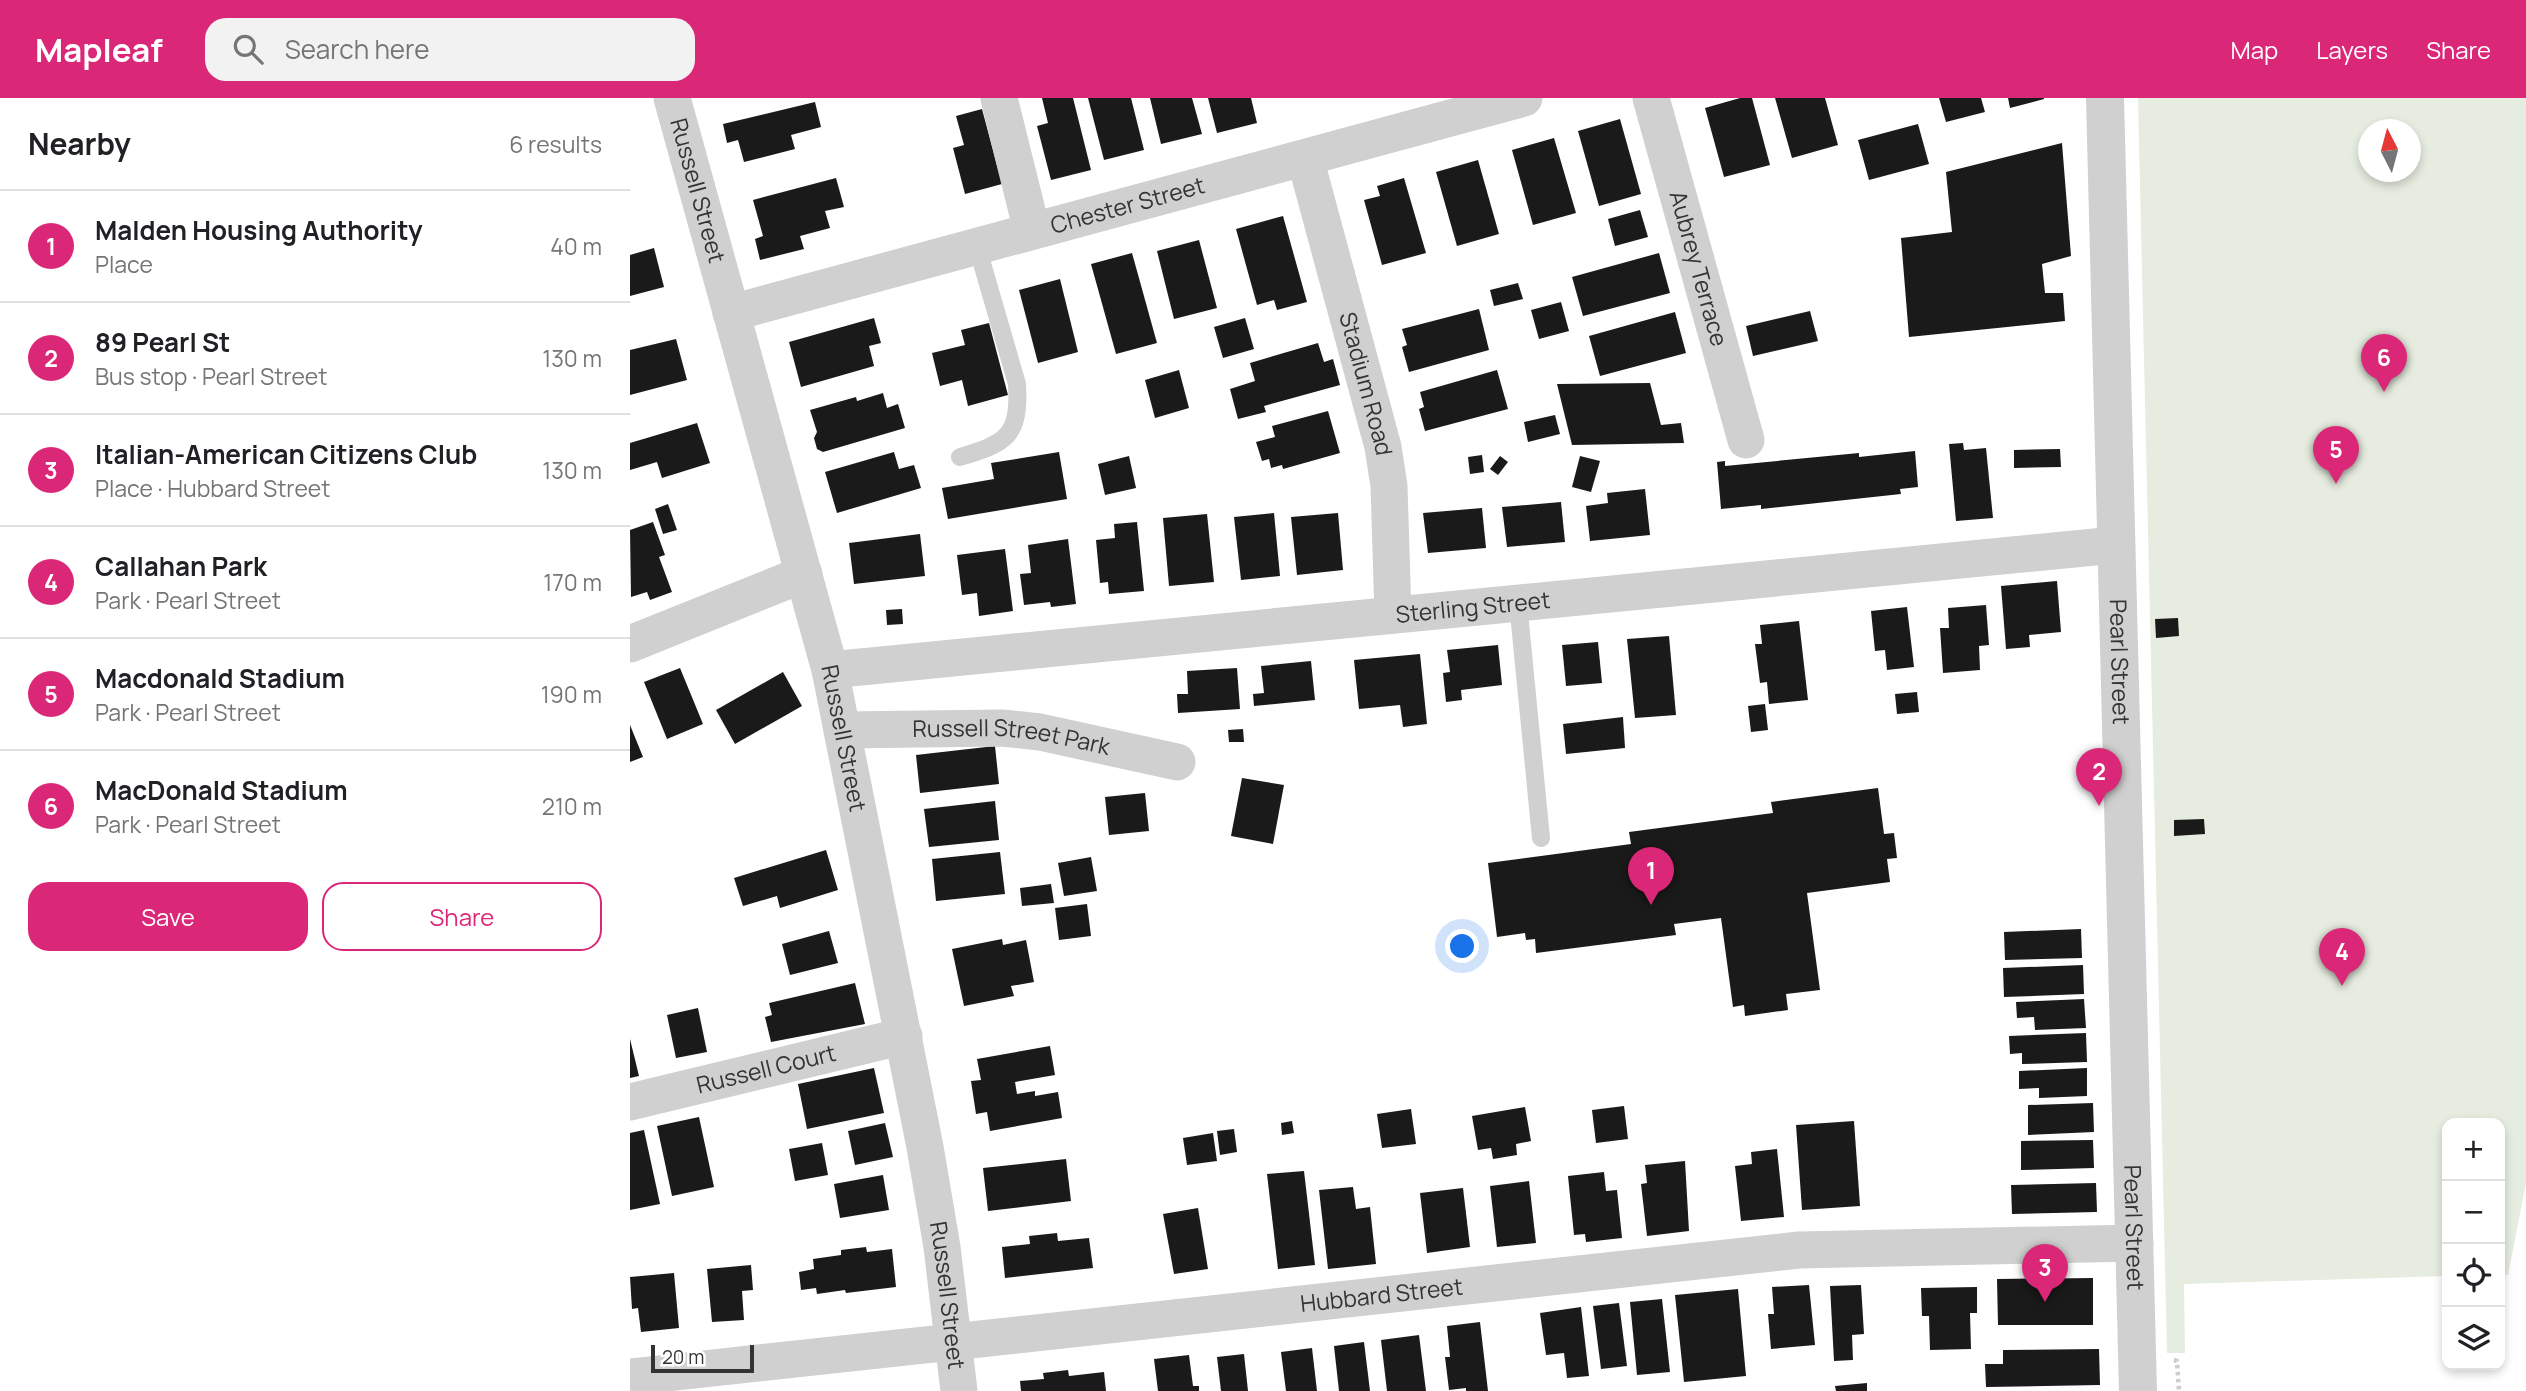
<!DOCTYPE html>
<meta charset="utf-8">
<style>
:root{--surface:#fff;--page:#f2f2f2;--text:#202124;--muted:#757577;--line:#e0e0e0;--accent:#db2777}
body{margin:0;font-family:Manrope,sans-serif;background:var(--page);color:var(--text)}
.controls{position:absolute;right:21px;bottom:21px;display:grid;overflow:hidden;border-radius:14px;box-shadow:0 4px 10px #0003}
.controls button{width:63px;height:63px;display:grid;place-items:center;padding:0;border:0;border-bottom:2px solid var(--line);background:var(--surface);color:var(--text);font:35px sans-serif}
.compass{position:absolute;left:1728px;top:21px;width:63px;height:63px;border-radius:50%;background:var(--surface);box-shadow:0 4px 10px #0003;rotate:354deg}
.scale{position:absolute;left:21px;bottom:18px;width:103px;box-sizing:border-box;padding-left:7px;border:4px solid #333;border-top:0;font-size:19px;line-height:24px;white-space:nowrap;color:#333;-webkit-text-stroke:5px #fff;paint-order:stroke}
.you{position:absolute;left:833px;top:849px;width:24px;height:24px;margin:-18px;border:5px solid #fff;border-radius:50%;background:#1a73e8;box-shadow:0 0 0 10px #1a73e833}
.badge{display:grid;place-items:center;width:46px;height:46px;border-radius:50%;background:var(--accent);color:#fff;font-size:23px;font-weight:700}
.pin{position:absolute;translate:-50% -58px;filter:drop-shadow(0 2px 4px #0008)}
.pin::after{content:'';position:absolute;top:37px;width:24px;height:21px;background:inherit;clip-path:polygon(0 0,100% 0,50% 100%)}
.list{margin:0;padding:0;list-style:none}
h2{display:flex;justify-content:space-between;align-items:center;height:91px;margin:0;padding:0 28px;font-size:30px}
h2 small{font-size:23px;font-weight:400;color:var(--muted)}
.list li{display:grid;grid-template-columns:46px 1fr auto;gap:21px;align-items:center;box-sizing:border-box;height:112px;padding:0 28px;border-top:2px solid var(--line)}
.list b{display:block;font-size:26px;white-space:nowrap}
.list p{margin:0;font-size:23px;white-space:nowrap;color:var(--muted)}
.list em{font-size:23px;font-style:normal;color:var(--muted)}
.actions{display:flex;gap:14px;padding:21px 28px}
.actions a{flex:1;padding:16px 0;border:2px solid var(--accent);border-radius:21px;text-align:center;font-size:24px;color:var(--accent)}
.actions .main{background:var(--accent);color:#fff}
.icon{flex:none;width:38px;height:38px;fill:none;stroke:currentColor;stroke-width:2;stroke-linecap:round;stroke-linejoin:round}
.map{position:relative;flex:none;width:1896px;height:1293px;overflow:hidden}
header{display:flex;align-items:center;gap:42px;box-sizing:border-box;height:98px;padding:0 35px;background:var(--accent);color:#fff}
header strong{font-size:33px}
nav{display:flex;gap:38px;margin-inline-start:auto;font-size:24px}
.search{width:490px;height:63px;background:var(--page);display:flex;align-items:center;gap:18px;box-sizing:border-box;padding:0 24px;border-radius:21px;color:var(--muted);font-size:26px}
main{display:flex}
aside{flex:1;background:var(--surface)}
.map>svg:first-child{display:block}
.green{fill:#e6ecdf;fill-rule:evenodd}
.building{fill:#1a1a1a}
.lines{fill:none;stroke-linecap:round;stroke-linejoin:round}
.path{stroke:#cdcdcd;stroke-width:4.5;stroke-dasharray:3.5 3.5;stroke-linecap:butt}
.service{stroke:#d0d0d0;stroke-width:18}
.minor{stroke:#d0d0d0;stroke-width:37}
.tertiary{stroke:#d0d0d0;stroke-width:38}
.labels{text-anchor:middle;stroke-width:7;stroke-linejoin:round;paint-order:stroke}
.street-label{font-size:23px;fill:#333;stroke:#fff}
</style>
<header>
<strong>Mapleaf</strong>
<div class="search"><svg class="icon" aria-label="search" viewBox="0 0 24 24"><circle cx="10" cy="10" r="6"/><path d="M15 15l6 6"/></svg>Search here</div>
<nav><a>Map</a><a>Layers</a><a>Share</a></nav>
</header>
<main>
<aside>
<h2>Nearby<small>6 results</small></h2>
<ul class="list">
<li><span class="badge">1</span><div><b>Malden Housing Authority</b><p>Place</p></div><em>40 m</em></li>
<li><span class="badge">2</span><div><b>89 Pearl St</b><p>Bus stop · Pearl Street</p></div><em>130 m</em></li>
<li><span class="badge">3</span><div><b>Italian-American Citizens Club</b><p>Place · Hubbard Street</p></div><em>130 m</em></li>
<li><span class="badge">4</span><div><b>Callahan Park</b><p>Park · Pearl Street</p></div><em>170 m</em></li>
<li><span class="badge">5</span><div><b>Macdonald Stadium</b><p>Park · Pearl Street</p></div><em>190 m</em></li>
<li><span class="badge">6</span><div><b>MacDonald Stadium</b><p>Park · Pearl Street</p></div><em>210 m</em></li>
</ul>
<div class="actions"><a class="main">Save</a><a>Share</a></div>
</aside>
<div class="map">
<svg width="1896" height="1293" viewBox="0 0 1896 1293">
<rect width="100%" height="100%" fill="#fff"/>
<path class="green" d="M1508,0H1896V1085L1878,1177H1870V1025H1817V1178L1554,1186L1555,1255H1537ZM1738,32H1780V74H1738Z"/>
<g class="building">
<polygon points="412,0 443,0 461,72 421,82 407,28 418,25"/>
<polygon points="458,0 501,0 514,52 474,62"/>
<polygon points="520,0 562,0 572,36 531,46"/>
<polygon points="578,0 621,0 627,25 587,35"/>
<polygon points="1110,0 1122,0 1140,67 1094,79 1075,10"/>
<polygon points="1145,0 1195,0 1208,47 1162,60"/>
<polygon points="1309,0 1351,0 1355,14 1316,24"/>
<polygon points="1378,0 1414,0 1414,1 1380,10"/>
<polygon points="185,4 191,29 161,37 165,51 114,64 108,42 97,45 93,26"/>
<polygon points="352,11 372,86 335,96 323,50 334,47 326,18"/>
<polygon points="990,21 1011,96 969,108 948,33"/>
<polygon points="1288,26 1299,66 1239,82 1228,42"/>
<polygon points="924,40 946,115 903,127 882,52"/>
<polygon points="1432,45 1441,158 1412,166 1415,195 1433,195 1435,223 1279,239 1271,140 1322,134 1316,74"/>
<polygon points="848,62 869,136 827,148 806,74"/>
<polygon points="206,80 214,109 195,113 200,130 170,138 174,151 130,162 125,141 133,138 123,102"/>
<polygon points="774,80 796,155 752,167 734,102 750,98 747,88"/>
<polygon points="1010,112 1018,139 985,148 978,121"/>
<polygon points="653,118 677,204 647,212 644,202 627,207 606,131"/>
<polygon points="569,142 587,210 544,221 527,153"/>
<polygon points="24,150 34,189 0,198 0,157"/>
<polygon points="502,155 527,245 486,256 461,166"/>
<polygon points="1029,155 1040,195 953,218 942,179"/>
<polygon points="430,181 448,254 408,265 389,192"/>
<polygon points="888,185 893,201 864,208 860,192"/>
<polygon points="931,204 939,233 909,241 901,212"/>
<polygon points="849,211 859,252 779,274 772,249 777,247 772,231"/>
<polygon points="1180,213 1188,243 1123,258 1116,228"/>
<polygon points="1045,214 1056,255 970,278 959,238"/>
<polygon points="244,220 251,245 239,248 244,268 171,289 159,244"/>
<polygon points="615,220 624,251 593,260 584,229"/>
<polygon points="359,225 378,297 338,308 332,282 310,288 302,255 335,247 331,232"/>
<polygon points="46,241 57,282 0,297 0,252"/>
<polygon points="688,245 694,264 703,261 710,287 634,308 636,314 608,321 600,291 625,283 620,265"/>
<polygon points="549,272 559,310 525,320 515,282"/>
<polygon points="867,272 878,311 795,333 789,311 794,309 790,294"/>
<polygon points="1020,285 1031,327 1051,325 1054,345 942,347 927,286"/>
<polygon points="253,295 257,310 268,306 275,330 193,354 187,351 184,340 187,334 180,312 226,299 227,303"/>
<polygon points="698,313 710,355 653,371 652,367 641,370 639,361 632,363 626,344 645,339 642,328"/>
<polygon points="925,317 930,336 898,344 894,324"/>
<polygon points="67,325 80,365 32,380 27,364 0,372 0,345"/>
<polygon points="1333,345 1334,352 1356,350 1363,420 1326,423 1319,346"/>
<polygon points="1430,351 1431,369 1384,370 1384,352"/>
<polygon points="1285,353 1288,389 1270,391 1271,396 1131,411 1131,407 1091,411 1087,364 1095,363 1095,368 1229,355 1229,359"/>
<polygon points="264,354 269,371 284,367 291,390 207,415 195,374"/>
<polygon points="429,354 437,401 318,421 312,390 364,381 361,365"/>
<polygon points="852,357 854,374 840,376 838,359"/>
<polygon points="499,358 506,390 475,397 468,366"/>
<polygon points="870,358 878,364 868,377 860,371"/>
<polygon points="950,358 970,363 961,394 942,389"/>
<polygon points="1015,391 1020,437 960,443 956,408 978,405 977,395"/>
<polygon points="931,404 935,444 877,449 872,409"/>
<polygon points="38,406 47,432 33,436 25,411"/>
<polygon points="852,410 856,450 798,455 793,415"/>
<polygon points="644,415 650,478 611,482 604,419"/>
<polygon points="708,415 713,472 667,477 661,419"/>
<polygon points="577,416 584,484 539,488 533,420"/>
<polygon points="23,424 35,457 29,459 42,494 20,502 17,494 1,499 0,432"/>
<polygon points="507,424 514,493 479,496 478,484 470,485 466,442 485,440 484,426"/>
<polygon points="290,436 295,478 224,486 219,445"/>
<polygon points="438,441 446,506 421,509 420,504 394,507 390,476 401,475 398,447"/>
<polygon points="375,451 383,513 349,518 347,495 332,497 327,457"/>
<polygon points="1427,483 1431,534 1399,537 1400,549 1376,551 1371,488"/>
<polygon points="1356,507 1359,547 1349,548 1350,572 1313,575 1310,530 1319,530 1318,510"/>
<polygon points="1277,509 1284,569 1257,572 1255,552 1245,553 1241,513"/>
<polygon points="272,511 273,526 257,527 256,512"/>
<polygon points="1548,520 1549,538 1526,540 1525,521"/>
<polygon points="1169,523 1178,602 1139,606 1137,584 1130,585 1125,546 1132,546 1130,527"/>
<polygon points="1039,538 1046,617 1005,620 997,541"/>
<polygon points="968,544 972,585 936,588 932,547"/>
<polygon points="868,547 872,587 831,592 832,602 816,604 813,575 820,574 817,552"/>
<polygon points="790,556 797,626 773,629 770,607 729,611 724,562"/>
<polygon points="681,563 685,602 624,608 623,596 634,595 631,568"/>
<polygon points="50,570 73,626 37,641 14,584"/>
<polygon points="607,570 610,611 548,615 547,596 558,596 557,573"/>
<polygon points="153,574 172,608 105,646 86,612"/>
<polygon points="1287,594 1289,614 1267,616 1265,596"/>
<polygon points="1135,606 1138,632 1121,634 1118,608"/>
<polygon points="993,619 995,650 936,656 933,626"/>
<polygon points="0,627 13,659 0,664"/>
<polygon points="613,631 614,644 599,644 598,632"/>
<polygon points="365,648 369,686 290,695 286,657"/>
<polygon points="612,680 654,687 643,746 601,738"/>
<polygon points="1248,690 1254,736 1264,735 1267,760 1257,761 1260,784 1177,795 1190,892 1156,896 1158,912 1115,918 1114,907 1103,909 1091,820 1044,826 1046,837 906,855 905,841 896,842 895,835 867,839 858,765 1001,746 999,734 1143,715 1141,704"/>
<polygon points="515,695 519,733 479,737 475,699"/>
<polygon points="365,703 369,742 299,749 294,711"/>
<polygon points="1574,721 1575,736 1544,738 1544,722"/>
<polygon points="196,752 208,792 150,810 147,798 113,808 104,780"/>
<polygon points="370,754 375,796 306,803 302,761"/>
<polygon points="461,759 467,793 434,798 428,765"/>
<polygon points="421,786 424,805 392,808 390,790"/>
<polygon points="457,806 461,838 429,842 425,810"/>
<polygon points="1451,831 1452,860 1375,862 1374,834"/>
<polygon points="199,833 208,865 160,877 152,846"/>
<polygon points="372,841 373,847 396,842 404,884 381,888 384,898 334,908 322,851"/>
<polygon points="1453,867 1454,896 1374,899 1373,870"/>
<polygon points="225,885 235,926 141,944 135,919 142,917 139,905"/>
<polygon points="1454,901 1456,930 1405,932 1404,919 1387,920 1386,904"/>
<polygon points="68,910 77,954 46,960 37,917"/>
<polygon points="1456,935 1457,964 1392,966 1392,955 1380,956 1379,938"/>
<polygon points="0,941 9,978 0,980"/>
<polygon points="420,948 425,977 385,984 387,996 405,993 405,998 428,994 432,1020 360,1033 357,1014 346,1016 341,983 351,982 347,961"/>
<polygon points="244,970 254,1015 177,1031 168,986"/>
<polygon points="1457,970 1457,998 1409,1000 1409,990 1389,991 1389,973"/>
<polygon points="1463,1005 1464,1034 1398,1037 1398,1007"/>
<polygon points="994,1008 998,1041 966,1045 962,1012"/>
<polygon points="895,1009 901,1043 886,1046 887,1057 863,1061 861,1050 848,1052 842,1018"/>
<polygon points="781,1011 786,1046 752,1050 747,1016"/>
<polygon points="69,1019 84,1089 42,1098 27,1028"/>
<polygon points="662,1023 664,1035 652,1037 651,1025"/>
<polygon points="1224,1023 1230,1108 1172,1112 1166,1027"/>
<polygon points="255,1025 263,1059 225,1067 218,1033"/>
<polygon points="604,1031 607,1054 590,1057 587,1033"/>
<polygon points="14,1032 30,1106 0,1112 0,1035"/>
<polygon points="583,1035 587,1063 557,1067 553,1040"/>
<polygon points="1463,1042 1464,1070 1391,1072 1391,1043"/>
<polygon points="192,1045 198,1077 165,1083 159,1051"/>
<polygon points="1147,1051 1154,1119 1111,1123 1105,1068 1122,1066 1121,1054"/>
<polygon points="436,1061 441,1103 358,1113 353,1070"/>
<polygon points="1055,1063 1059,1133 1017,1138 1011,1086 1017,1085 1015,1067"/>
<polygon points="674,1073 685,1167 648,1171 637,1076"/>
<polygon points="974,1074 976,1093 987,1092 992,1140 956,1144 955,1136 944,1137 938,1078"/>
<polygon points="253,1077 259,1112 210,1120 204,1086"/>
<polygon points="899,1083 906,1145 867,1149 860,1088"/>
<polygon points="1466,1085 1467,1114 1382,1116 1381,1087"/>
<polygon points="723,1089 726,1111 740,1109 746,1166 698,1171 689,1092"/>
<polygon points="833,1090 840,1149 797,1155 790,1095"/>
<polygon points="568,1110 578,1171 544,1176 533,1116"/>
<polygon points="427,1135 428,1143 459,1140 463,1170 375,1180 372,1149 400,1146 399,1138"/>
<polygon points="236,1149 237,1154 262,1151 266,1189 216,1195 215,1192 187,1196 186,1190 171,1192 169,1174 184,1171 183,1161 211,1157 211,1152"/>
<polygon points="121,1167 123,1192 112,1193 114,1222 82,1224 77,1171"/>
<polygon points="44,1175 49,1230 11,1234 8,1210 2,1211 0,1179"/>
<polygon points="1463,1180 1463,1227 1368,1227 1367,1181"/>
<polygon points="1179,1187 1185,1247 1141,1251 1138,1216 1144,1216 1142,1189"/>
<polygon points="1231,1187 1234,1236 1222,1237 1223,1262 1204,1263 1200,1188"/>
<polygon points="1347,1189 1347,1215 1340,1215 1341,1251 1300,1252 1299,1218 1292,1218 1291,1190"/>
<polygon points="1108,1191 1116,1278 1054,1284 1045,1197"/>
<polygon points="1032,1201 1040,1274 1007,1277 1000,1204"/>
<polygon points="989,1205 997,1268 971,1271 963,1208"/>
<polygon points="951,1209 959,1278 937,1280 934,1255 916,1257 910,1215"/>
<polygon points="850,1224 858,1293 836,1293 836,1290 819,1292 815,1259 820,1259 817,1228"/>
<polygon points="789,1237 796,1293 757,1293 751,1242"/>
<polygon points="734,1244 740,1293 709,1293 704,1248"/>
<polygon points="682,1250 687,1293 656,1293 651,1254"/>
<polygon points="1469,1251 1470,1287 1356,1289 1355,1266 1373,1266 1373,1252"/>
<polygon points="614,1256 618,1293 591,1293 587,1259"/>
<polygon points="559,1257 563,1288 569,1288 569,1293 528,1293 524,1261"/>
<polygon points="438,1272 439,1278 474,1274 476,1293 391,1293 390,1283 414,1281 413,1275"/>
<polygon points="1237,1285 1237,1293 1206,1293 1205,1288"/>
</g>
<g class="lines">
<polyline class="path" points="1544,1262 1547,1263 1549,1293"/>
<g class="service">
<path d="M330,359C376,345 390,339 387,286L347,148"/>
<polyline points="888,505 911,740"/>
</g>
<g class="minor">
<path id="s1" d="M42,0L200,572L295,1049L312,1149L329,1293"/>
<polyline points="369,0 402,133"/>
<path id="s2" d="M1021,0L1116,342"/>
<path id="s3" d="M675,60L753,349L759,388L763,517"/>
<path id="s4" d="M101,215L894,0"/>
<polyline points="0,546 174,476"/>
<path id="s5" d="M200,572L1485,447"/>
<path id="s6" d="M212,632L372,630L410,634L547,664"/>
<path id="s7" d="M0,1004L274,938"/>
<path id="s8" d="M0,1279L1169,1152L1505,1145"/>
</g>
<path class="tertiary" id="s9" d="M1475,0L1508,1293"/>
</g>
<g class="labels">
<g class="street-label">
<text dy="8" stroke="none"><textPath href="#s1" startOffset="96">Russell Street</textPath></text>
<text dy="8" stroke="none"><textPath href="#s4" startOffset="411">Chester Street</textPath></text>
<text dy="8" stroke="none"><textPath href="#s2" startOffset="177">Aubrey Terrace</textPath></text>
<text dy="8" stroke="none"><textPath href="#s3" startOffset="234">Stadium Road</textPath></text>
<text dy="8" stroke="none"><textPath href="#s5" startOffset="646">Sterling Street</textPath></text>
<text dy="8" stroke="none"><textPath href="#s9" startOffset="564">Pearl Street</textPath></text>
<text dy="8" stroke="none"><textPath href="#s1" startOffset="663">Russell Street</textPath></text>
<text dy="8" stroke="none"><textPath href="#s6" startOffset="170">Russell Street Park</textPath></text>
<text dy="8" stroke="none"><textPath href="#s7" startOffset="140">Russell Court</textPath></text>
<text dy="8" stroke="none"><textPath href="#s9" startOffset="1130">Pearl Street</textPath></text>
<text dy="8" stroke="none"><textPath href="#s8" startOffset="756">Hubbard Street</textPath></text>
<text dy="8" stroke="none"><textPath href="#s1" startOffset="1230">Russell Street</textPath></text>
</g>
</g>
</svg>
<div class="controls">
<button>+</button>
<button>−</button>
<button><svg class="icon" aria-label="locate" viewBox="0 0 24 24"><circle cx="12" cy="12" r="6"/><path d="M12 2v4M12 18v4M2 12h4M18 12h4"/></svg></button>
<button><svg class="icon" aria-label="layers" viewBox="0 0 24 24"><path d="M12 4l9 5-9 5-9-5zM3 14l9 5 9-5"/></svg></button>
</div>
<svg class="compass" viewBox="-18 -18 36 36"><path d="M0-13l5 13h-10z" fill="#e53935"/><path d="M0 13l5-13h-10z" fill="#757577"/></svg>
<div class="scale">20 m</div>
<div class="you"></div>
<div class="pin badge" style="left:1021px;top:807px">1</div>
<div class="pin badge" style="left:1469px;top:708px">2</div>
<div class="pin badge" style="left:1415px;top:1204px">3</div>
<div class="pin badge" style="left:1712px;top:888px">4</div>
<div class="pin badge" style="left:1706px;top:386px">5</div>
<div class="pin badge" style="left:1754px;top:294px">6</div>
</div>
</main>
